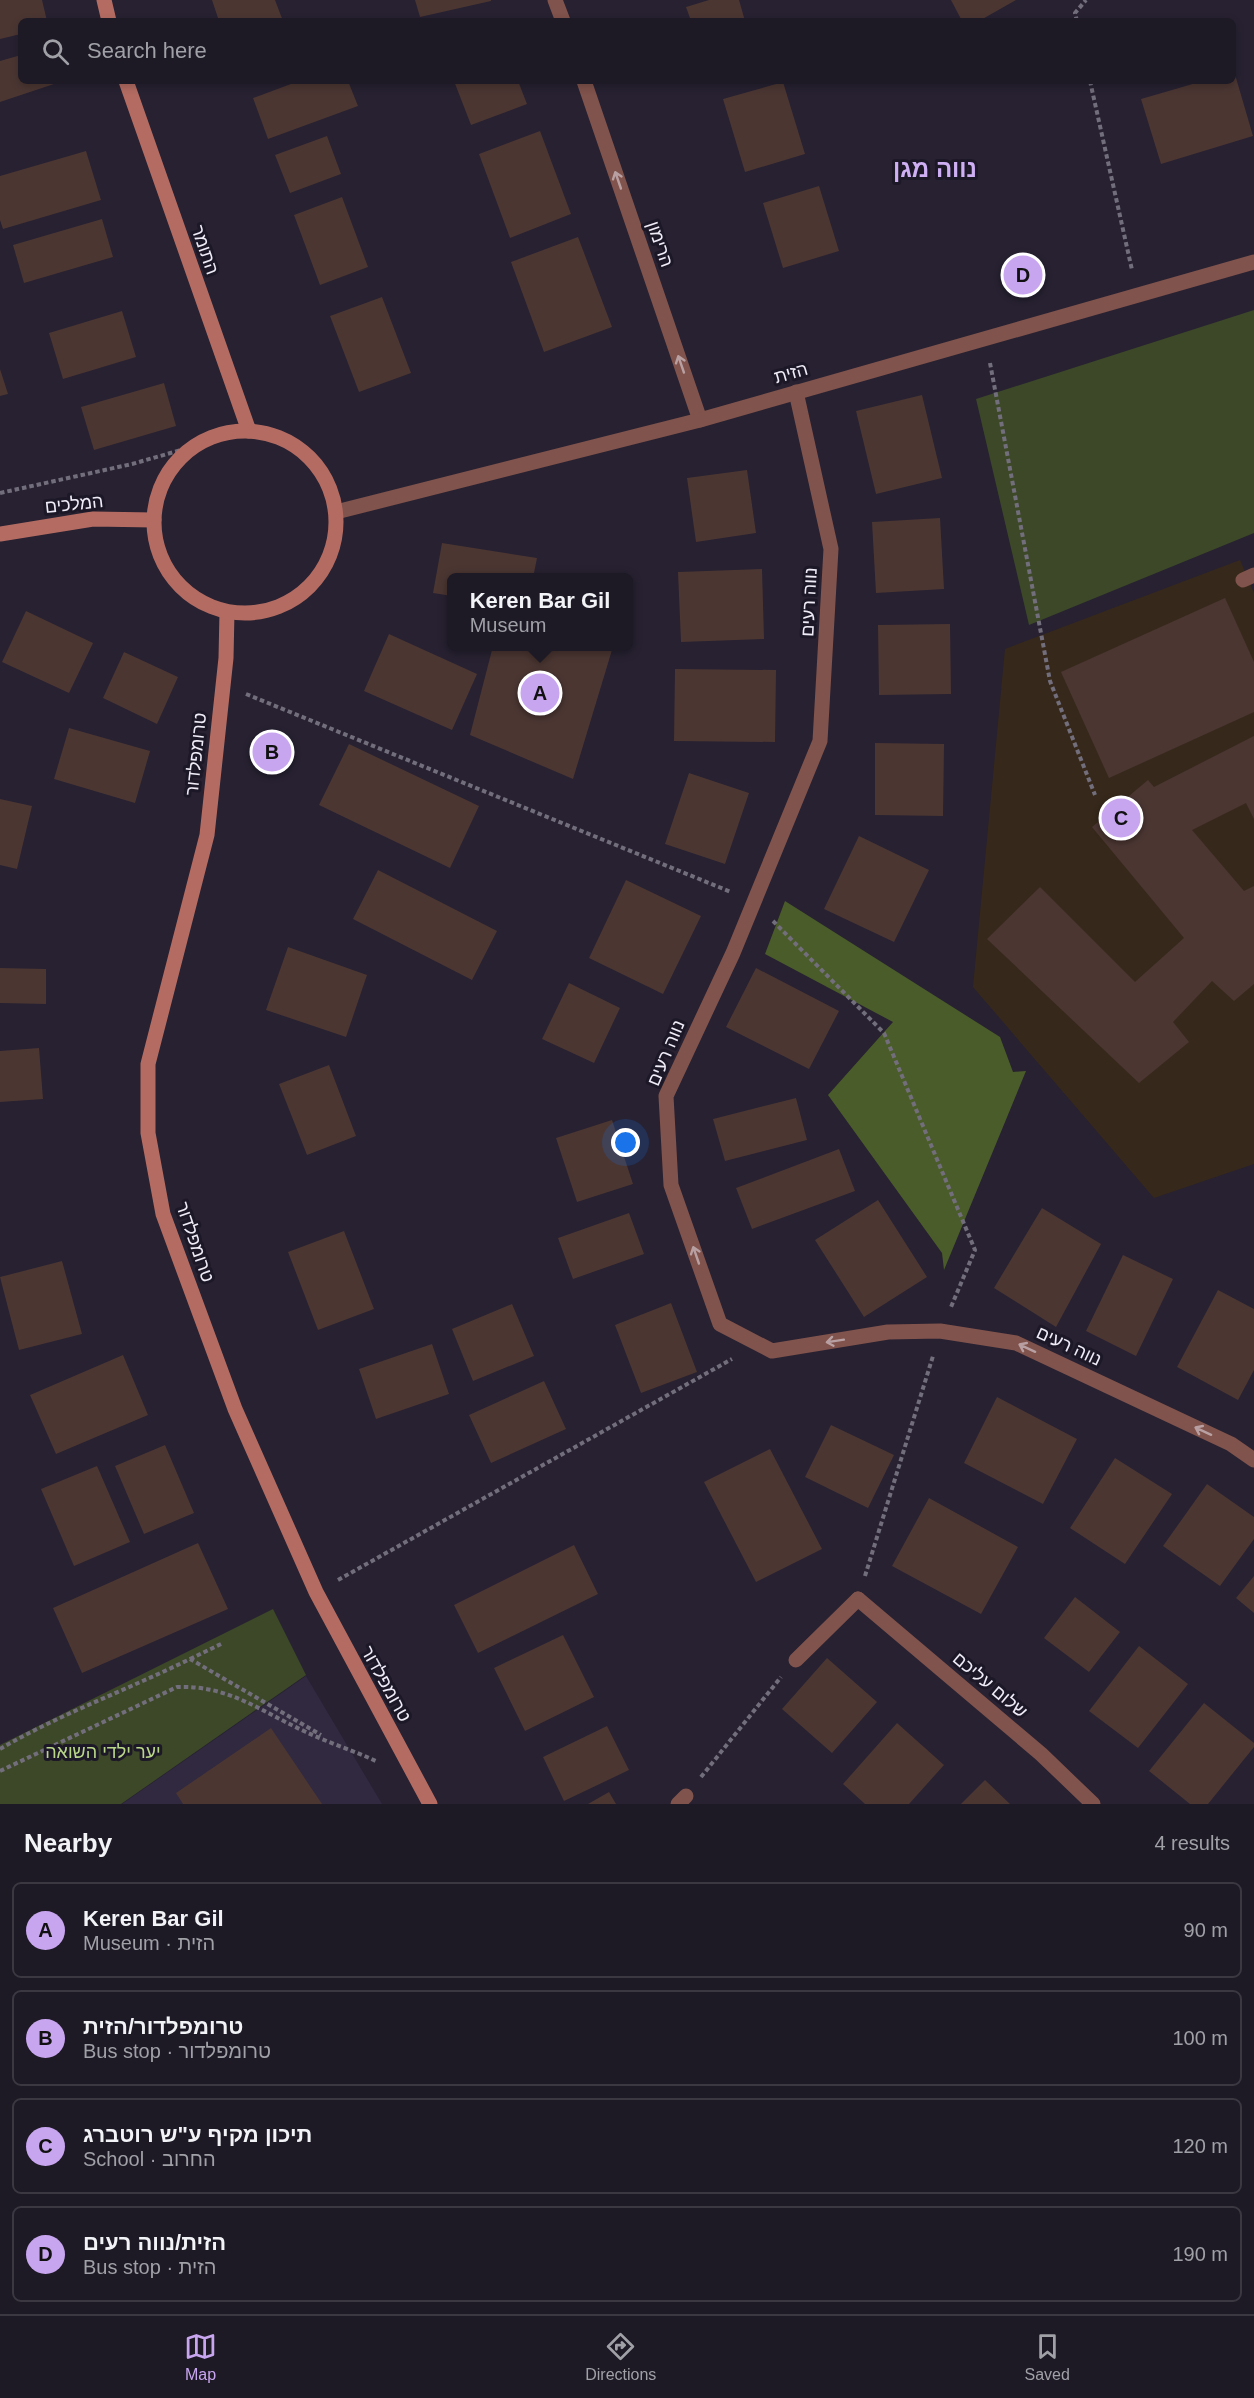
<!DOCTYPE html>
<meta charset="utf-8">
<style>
:root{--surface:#1d1925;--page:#2a2632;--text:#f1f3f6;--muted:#a0a0a7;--line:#3b3842;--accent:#c8a5ef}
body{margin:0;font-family:Helvetica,"Noto Sans Hebrew",sans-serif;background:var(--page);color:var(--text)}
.you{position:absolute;left:626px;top:1143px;width:21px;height:21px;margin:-15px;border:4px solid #fff;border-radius:50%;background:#1a73e8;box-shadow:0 0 0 9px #1a73e833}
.badge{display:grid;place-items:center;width:39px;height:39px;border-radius:50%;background:var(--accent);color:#111;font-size:20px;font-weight:700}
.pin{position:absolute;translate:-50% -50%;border:3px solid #fff;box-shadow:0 2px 6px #0006}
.popup{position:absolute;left:447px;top:573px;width:186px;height:78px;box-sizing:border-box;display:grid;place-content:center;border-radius:9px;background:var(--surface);filter:drop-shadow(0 2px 4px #0005);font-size:20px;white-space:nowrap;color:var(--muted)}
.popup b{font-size:22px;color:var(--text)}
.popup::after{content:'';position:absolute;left:50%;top:100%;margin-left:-12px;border:12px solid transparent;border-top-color:var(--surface)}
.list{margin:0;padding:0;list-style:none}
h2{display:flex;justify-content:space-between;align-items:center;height:78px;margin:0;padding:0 24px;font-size:26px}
h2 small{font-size:20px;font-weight:400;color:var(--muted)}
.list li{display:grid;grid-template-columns:39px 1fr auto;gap:18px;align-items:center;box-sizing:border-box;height:96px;margin:0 12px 12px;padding:0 12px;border:2px solid var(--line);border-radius:9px}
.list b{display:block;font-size:22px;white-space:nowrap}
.list p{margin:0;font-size:20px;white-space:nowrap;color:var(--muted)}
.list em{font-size:20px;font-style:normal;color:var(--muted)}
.icon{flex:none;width:33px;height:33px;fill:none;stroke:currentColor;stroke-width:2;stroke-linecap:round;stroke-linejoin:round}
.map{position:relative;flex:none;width:1254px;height:1804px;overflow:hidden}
.search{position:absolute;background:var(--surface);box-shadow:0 3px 9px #0003;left:18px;right:18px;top:18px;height:66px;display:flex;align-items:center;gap:15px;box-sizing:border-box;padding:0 21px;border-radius:9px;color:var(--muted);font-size:22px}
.sheet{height:510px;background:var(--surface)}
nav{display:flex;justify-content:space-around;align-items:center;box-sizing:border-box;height:84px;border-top:2px solid var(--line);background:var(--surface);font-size:16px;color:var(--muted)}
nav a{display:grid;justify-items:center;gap:3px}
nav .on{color:var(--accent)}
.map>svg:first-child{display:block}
.built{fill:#312940}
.education{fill:#36291b}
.green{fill:#3c4828}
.forest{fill:#4a5c29}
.building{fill:#4b3632}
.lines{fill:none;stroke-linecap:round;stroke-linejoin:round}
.path{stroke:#736e7c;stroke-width:4;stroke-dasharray:4.5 3;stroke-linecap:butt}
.lane{stroke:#80534c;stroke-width:15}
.street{stroke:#80534c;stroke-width:15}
.secondary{stroke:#b46c62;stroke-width:15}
.oneway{stroke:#b8a0a2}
.labels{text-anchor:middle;stroke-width:6;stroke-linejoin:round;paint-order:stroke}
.street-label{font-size:18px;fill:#efecf7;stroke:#1d1827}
.park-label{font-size:18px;fill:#b9d788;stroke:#1d1827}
.district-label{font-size:24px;font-weight:bold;fill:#cfaff4;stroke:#1d1827}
</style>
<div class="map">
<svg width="1254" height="1804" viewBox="0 0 1254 1804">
<rect width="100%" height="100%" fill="#272131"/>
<polygon class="built" points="306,1676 382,1804 122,1804"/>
<polygon class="education" points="1240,560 1254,593 1254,1164 1154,1198 973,987 1005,649"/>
<g class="green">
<polygon points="1254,310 1254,533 1029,625 976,399"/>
<polygon points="273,1609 306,1675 121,1804 0,1804 0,1745"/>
</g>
<polygon class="forest" points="785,901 1000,1037 1013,1072 1026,1071 944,1270 942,1253 828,1095 893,1022 765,954"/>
<g class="building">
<polygon points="0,0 42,0 47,21 21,21 21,34 0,39"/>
<polygon points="212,0 275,0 283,21 219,21"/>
<polygon points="415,0 491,0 491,1 420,17"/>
<polygon points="709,0 739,0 745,21 691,21 686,7"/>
<polygon points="951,0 1016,0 979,21 962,21"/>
<polygon points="21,55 21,81 63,81 0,102 0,61"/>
<polygon points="1234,71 1253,136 1161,164 1141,99 1203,81 1233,81"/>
<polygon points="299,81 348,81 358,106 268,139 253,98"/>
<polygon points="454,81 518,81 527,104 471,125"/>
<polygon points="783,82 805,154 745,172 723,99"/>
<polygon points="540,131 571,214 510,238 479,154"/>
<polygon points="327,136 341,174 290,193 275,155"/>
<polygon points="86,151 101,200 3,229 0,220 0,176"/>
<polygon points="819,186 839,251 783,268 763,203"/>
<polygon points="342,197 368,267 320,285 294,215"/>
<polygon points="102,219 113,257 24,283 13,245"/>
<polygon points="578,237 612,327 544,352 511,262"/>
<polygon points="382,297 411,373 359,392 330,316"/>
<polygon points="122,311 136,357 63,379 49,333"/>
<polygon points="0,369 8,394 0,396"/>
<polygon points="164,383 176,426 94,450 81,407"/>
<polygon points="922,395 942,478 876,494 856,411"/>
<polygon points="747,470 756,533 696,542 687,478"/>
<polygon points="940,518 944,589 876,593 872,522"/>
<polygon points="442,543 537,558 533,578 452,578 452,596 433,593"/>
<polygon points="762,569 764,639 681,642 678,572"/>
<polygon points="1225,598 1254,662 1254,712 1109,778 1061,672"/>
<polygon points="26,611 93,643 69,693 2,662"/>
<polygon points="950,624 951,694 879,695 878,625"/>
<polygon points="389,634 477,674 452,730 364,691"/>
<polygon points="493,646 598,646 612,650 573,779 470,735"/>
<polygon points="124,652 178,677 157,724 103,698"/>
<polygon points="675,669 776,670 775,742 674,741"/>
<polygon points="69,728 150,751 135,803 54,779"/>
<polygon points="1254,736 1254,819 1246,803 1192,830 1244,891 1254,886 1254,984 1234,1001 1212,981 1173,1022 1189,1042 1139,1083 987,939 1040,887 1135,982 1184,938 1092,827 1148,780 1154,787"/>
<polygon points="875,743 944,744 943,816 875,815"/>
<polygon points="349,744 479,806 450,868 319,805"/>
<polygon points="689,773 749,793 725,864 665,844"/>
<polygon points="0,799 32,806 17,869 0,865"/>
<polygon points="859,836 929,870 894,942 824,909"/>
<polygon points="378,870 497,931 472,980 353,919"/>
<polygon points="626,880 701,916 663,994 589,958"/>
<polygon points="288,947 367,975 346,1037 266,1010"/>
<polygon points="0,968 46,969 46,1004 0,1003"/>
<polygon points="756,968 839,1011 809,1069 726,1027"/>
<polygon points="569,983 620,1008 594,1063 542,1039"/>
<polygon points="39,1048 43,1099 0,1102 0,1051"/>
<polygon points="329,1065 356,1136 307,1155 279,1084"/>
<polygon points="796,1098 807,1140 725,1161 713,1119"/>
<polygon points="612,1120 633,1184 577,1202 556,1138"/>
<polygon points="839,1149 855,1191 752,1229 736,1188"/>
<polygon points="878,1200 927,1277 864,1317 815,1240"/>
<polygon points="1042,1208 1101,1244 1056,1327 994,1288"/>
<polygon points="629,1213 644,1254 573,1279 558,1238"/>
<polygon points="344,1231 374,1309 318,1330 288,1252"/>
<polygon points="1123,1255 1173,1279 1136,1356 1086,1331"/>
<polygon points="62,1261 82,1334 19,1350 0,1277"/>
<polygon points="1218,1290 1254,1309 1254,1370 1238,1400 1177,1367"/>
<polygon points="671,1303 697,1372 641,1393 615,1325"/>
<polygon points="512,1304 534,1356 473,1381 452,1329"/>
<polygon points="432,1344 449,1394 376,1419 359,1369"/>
<polygon points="123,1355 148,1415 56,1454 30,1395"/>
<polygon points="544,1381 566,1429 491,1463 469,1415"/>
<polygon points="997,1397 1077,1439 1043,1504 964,1463"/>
<polygon points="831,1425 894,1455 868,1508 805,1477"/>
<polygon points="165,1445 194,1513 144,1534 115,1466"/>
<polygon points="770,1449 822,1549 756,1582 704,1482"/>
<polygon points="1115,1458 1172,1494 1125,1564 1070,1528"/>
<polygon points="97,1466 130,1542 74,1566 41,1489"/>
<polygon points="1207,1484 1254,1517 1254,1539 1220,1586 1163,1546"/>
<polygon points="929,1498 1018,1547 981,1614 892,1566"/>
<polygon points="198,1543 228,1609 82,1673 53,1608"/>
<polygon points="574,1545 598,1594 478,1653 454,1605"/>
<polygon points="1254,1576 1254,1613 1236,1598"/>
<polygon points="1075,1597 1120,1632 1089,1672 1044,1638"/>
<polygon points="563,1635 594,1697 525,1731 494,1668"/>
<polygon points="1139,1646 1188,1684 1138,1748 1089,1711"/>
<polygon points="827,1658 877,1702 832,1753 782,1709"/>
<polygon points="1204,1703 1254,1743 1254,1747 1208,1804 1190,1804 1149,1771"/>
<polygon points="897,1723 944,1765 909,1804 865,1804 843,1784"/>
<polygon points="607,1726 629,1770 564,1801 543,1757"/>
<polygon points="271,1728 322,1804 183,1804 176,1793"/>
<polygon points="985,1780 1010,1804 961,1804"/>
<polygon points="609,1792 616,1804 588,1804"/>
</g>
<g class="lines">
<g class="path">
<polyline points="1077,21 1075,13 1086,0"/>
<polyline points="1090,81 1132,270"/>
<polyline points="990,363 1050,681 1095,795"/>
<polyline points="0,493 132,464 195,446"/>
<polyline points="246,694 731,892"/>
<polyline points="773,921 884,1033 975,1250 951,1307"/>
<polyline points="865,1576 933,1356"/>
<polyline points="338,1580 732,1359"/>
<polyline points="190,1659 223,1643"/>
<path d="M0,1749C60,1714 127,1690 190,1659L321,1735"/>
<path d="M0,1771L177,1687C229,1685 260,1711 306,1732C329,1743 355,1751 378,1762"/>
<polyline points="701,1777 781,1677"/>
</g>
<g class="lane">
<polyline points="796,1660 858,1599"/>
<polyline points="678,1804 686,1796"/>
</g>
<g class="street">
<polyline points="555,0 563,21"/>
<polyline points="584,81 700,420"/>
<polyline points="796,392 831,549 820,741 733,953 666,1096 671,1185 720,1324 772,1351 888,1332 940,1331 1016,1343 1231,1444 1254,1460"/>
<polyline points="336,512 700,420 1254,262"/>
<polyline points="1243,580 1254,575"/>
<polyline points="858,1599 1041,1754 1093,1804"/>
</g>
<g class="secondary">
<polyline points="104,0 109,21"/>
<polyline points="126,81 249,431"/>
<circle cx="245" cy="522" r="91"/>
<polyline points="0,534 93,519 154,520"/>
<polyline points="227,612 226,658 207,835 148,1064 148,1133 163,1214 235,1409 316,1592 430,1804"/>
</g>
</g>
<defs><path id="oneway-shaft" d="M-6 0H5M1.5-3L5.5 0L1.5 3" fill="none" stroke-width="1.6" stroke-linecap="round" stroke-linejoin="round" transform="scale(1.5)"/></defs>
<g class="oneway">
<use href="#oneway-shaft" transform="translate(618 180) rotate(-109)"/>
<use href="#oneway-shaft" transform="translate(681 364) rotate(-109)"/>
<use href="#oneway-shaft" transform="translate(696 1255) rotate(-109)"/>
<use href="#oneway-shaft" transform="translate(835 1341) rotate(171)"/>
<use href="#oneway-shaft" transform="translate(1027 1348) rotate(-155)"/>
<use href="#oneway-shaft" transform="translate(1203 1431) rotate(-155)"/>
</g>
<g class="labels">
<g class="street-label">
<text transform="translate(660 244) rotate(71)" y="6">הרימון</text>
<text transform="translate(205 250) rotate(71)" y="6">התומר</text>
<text transform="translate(791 373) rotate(-16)" y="6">הזית</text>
<text transform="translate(74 504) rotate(-6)" y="6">המלכים</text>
<text transform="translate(809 602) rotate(-87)" y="6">נווה רעים</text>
<text transform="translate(196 754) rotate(-84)" y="6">טרומפלדור</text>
<text transform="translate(666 1053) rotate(-67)" y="6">נווה רעים</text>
<text transform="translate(195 1242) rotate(71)" y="6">טרומפלדור</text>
<text transform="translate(1069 1346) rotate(25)" y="6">נווה רעים</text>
<text transform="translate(386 1684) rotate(61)" y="6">טרומפלדור</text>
<text transform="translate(990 1685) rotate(40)" y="6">שלום עליכם</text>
</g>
<g class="park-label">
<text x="103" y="1758">יער ילדי השואה</text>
</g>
<g class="district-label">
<text x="935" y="177">נווה מגן</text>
</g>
</g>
</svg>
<div class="you"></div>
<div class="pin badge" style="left:540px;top:693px">A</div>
<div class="popup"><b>Keren Bar Gil</b>Museum</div>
<div class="pin badge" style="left:272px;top:752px">B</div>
<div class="pin badge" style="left:1121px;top:818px">C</div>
<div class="pin badge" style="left:1023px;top:275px">D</div>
<div class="search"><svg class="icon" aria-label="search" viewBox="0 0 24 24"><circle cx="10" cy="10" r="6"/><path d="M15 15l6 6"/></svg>Search here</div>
</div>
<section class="sheet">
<h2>Nearby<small>4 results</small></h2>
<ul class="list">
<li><span class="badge">A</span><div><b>Keren Bar Gil</b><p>Museum · הזית</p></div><em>90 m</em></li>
<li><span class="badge">B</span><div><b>טרומפלדור/הזית</b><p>Bus stop · טרומפלדור</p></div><em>100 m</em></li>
<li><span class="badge">C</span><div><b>תיכון מקיף ע&quot;ש רוטברג</b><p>School · החרוב</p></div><em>120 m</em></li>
<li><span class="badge">D</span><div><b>הזית/נווה רעים</b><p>Bus stop · הזית</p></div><em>190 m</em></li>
</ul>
</section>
<nav>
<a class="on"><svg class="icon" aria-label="map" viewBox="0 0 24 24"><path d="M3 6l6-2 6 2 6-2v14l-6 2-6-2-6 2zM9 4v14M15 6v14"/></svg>Map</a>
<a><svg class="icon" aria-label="directions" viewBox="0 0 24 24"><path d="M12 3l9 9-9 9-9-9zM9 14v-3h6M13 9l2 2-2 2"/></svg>Directions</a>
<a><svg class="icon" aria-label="saved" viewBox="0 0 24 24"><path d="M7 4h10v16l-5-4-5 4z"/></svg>Saved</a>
</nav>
